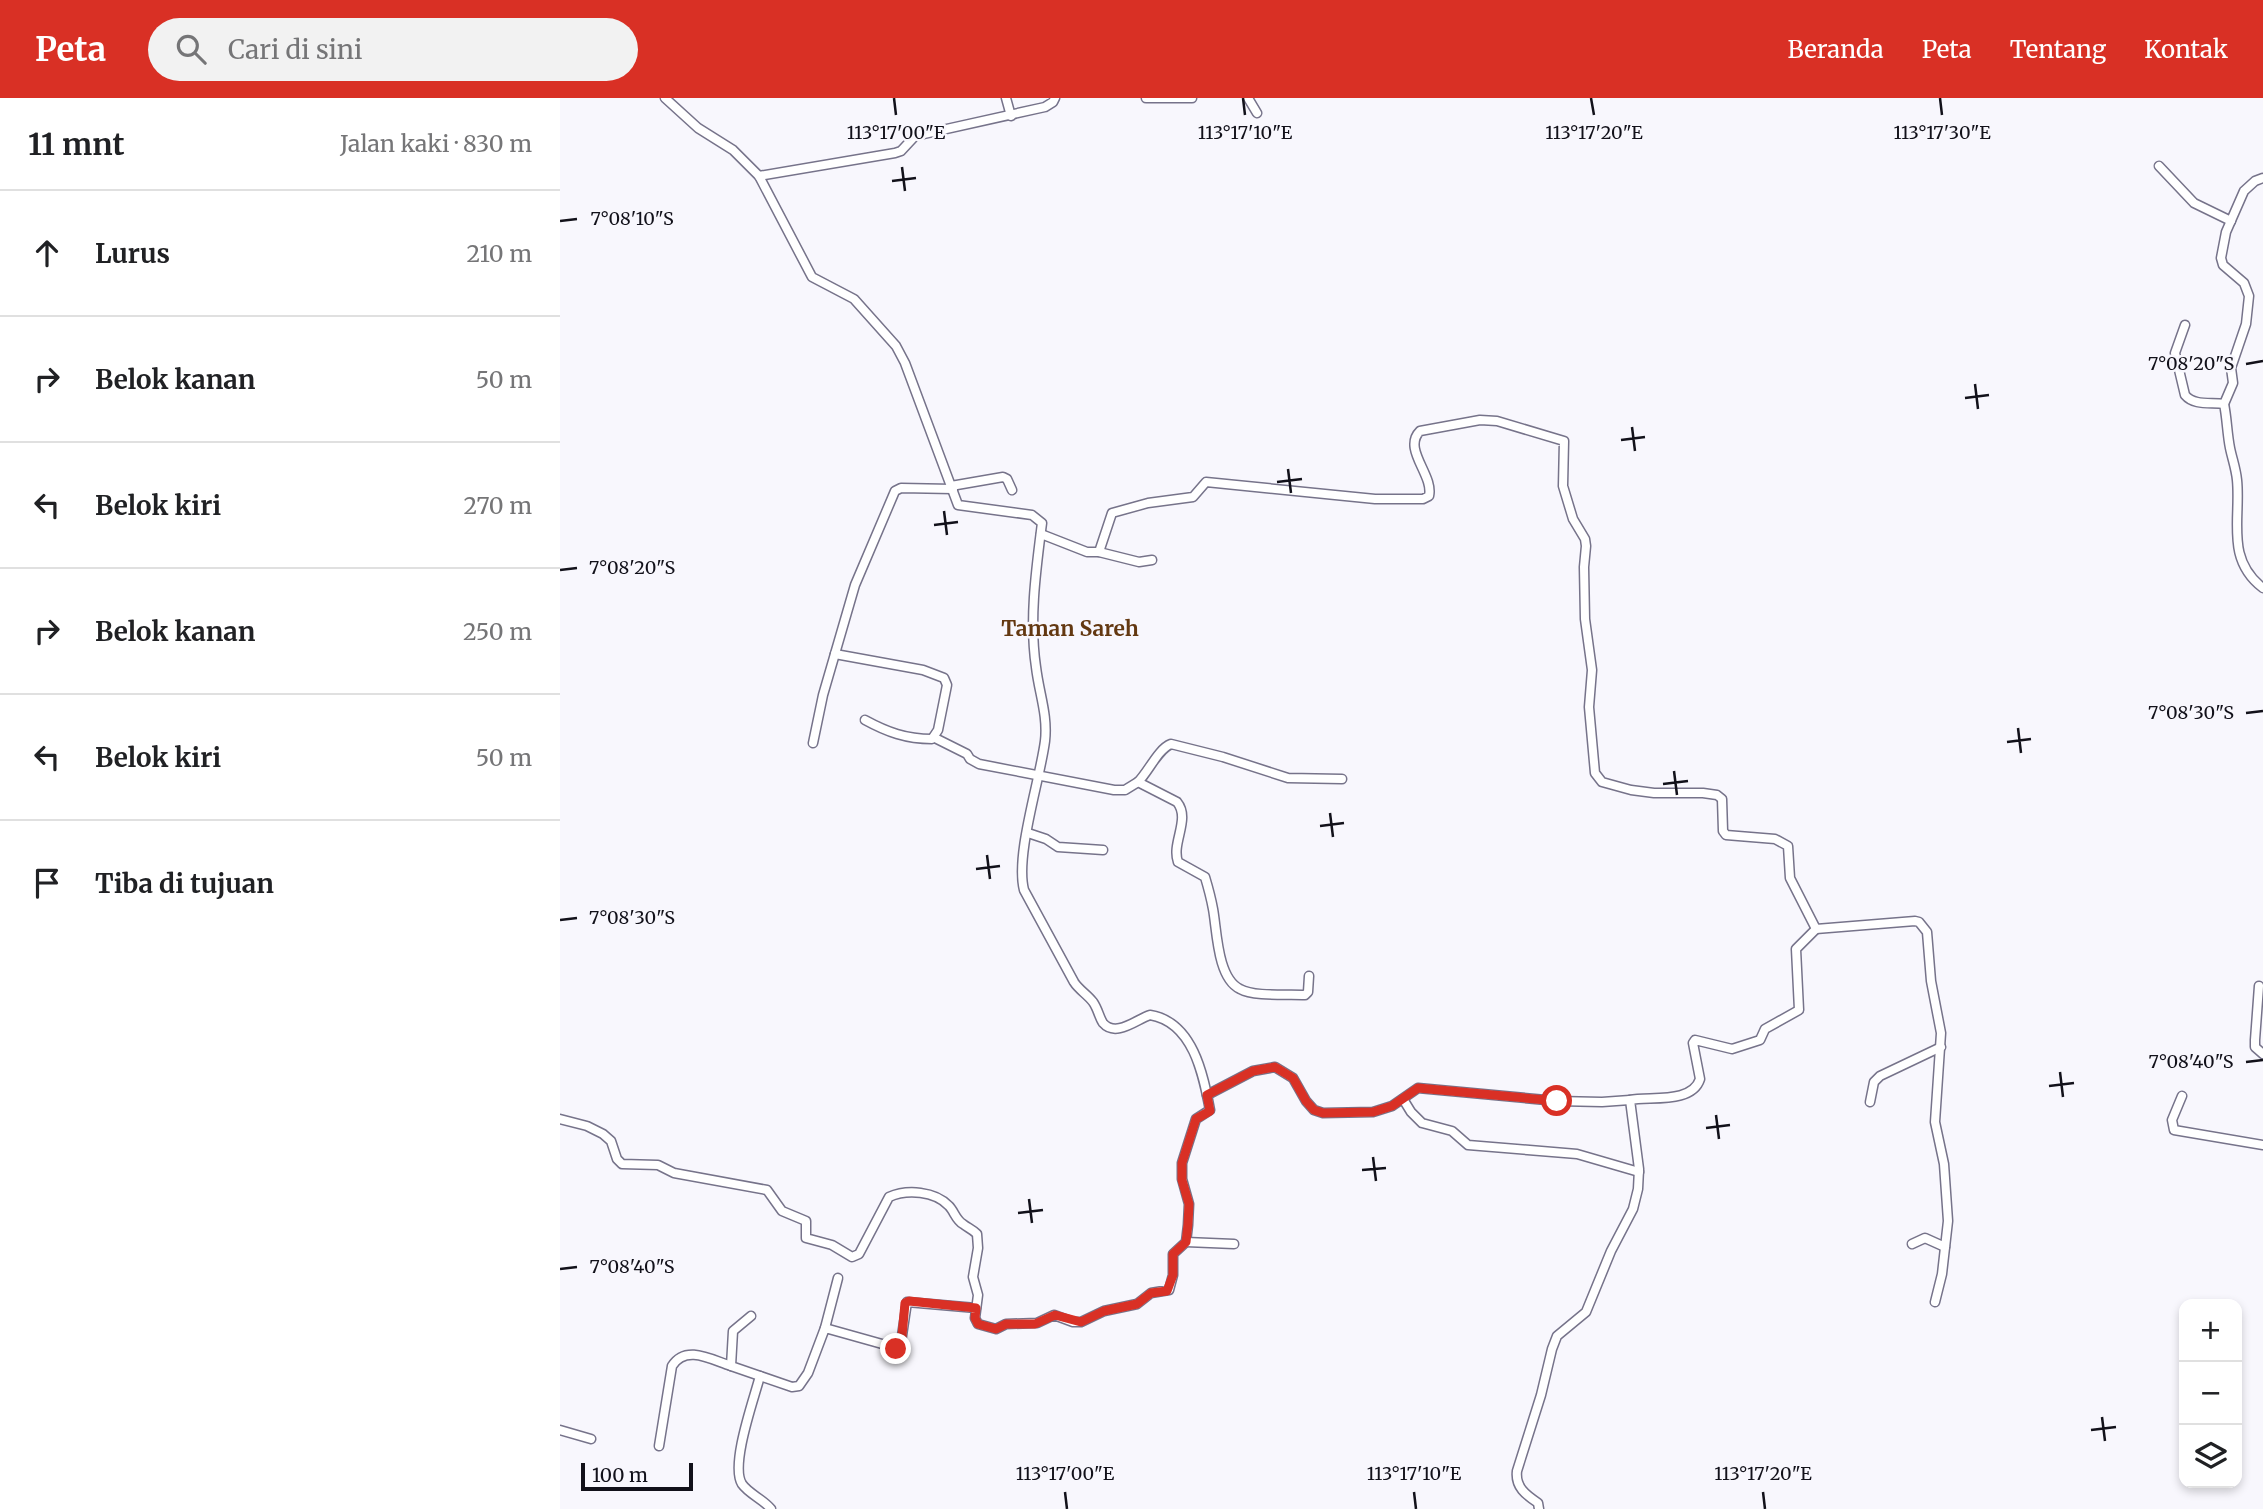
<!DOCTYPE html>
<html lang="id">
<meta charset="utf-8">
<style>
:root{--surface:#fff;--page:#f2f2f2;--text:#202124;--muted:#757577;--line:#e0e0e0;--accent:#d93025}
body{margin:0;font-family:Merriweather,serif;background:var(--page);color:var(--text)}
.controls{position:absolute;right:21px;bottom:21px;display:grid;overflow:hidden;border-radius:14px;box-shadow:0 4px 10px #0003}
.controls button{width:63px;height:63px;display:grid;place-items:center;padding:0;border:0;border-bottom:2px solid var(--line);background:var(--surface);color:var(--text);font:35px sans-serif}
.scale{position:absolute;left:21px;bottom:18px;width:112px;box-sizing:border-box;padding-left:7px;border:4px solid #12111a;border-top:0;font-size:19px;line-height:24px;white-space:nowrap;color:#12111a;-webkit-text-stroke:5px #f8f7fd;paint-order:stroke}
.stop{position:absolute;width:21px;height:21px;margin:-16px;border:5px solid #d93025;border-radius:50%;background:#fff}
.stop.end{background:#d93025;border-color:#fff;box-shadow:0 2px 7px #0008}
.list{margin:0;padding:0;list-style:none}
h2{display:flex;justify-content:space-between;align-items:center;height:91px;margin:0;padding:0 28px;font-size:30px}
h2 small{font-size:23px;font-weight:400;color:var(--muted)}
.list li{display:grid;grid-template-columns:46px 1fr auto;gap:21px;align-items:center;box-sizing:border-box;height:126px;padding:0 28px;border-top:2px solid var(--line)}
.list b{display:block;font-size:26px;white-space:nowrap}
.list em{font-size:23px;font-style:normal;color:var(--muted)}
.icon{flex:none;width:38px;height:38px;fill:none;stroke:currentColor;stroke-width:2;stroke-linecap:round;stroke-linejoin:round}
.map{position:relative;flex:none;width:1703px;height:1411px;overflow:hidden}
header{display:flex;align-items:center;gap:42px;box-sizing:border-box;height:98px;padding:0 35px;background:var(--accent);color:#fff}
header strong{font-size:33px}
nav{display:flex;gap:38px;margin-inline-start:auto;font-size:24px}
.search{width:490px;height:63px;background:var(--page);display:flex;align-items:center;gap:18px;box-sizing:border-box;padding:0 24px;border-radius:38px;color:var(--muted);font-size:26px}
main{display:flex}
aside{flex:1;background:var(--surface)}
.map>svg:first-child{display:block}
.lines{fill:none;stroke-linecap:round;stroke-linejoin:round}
.minor-casing{stroke:#76738a;stroke-width:11}
.minor{stroke:#fff;stroke-width:8}
.route{stroke:#d93025;stroke-width:9}
.ticks{fill:none;stroke:#12111a;stroke-width:2.5}
.labels{text-anchor:middle;stroke-width:5;stroke-linejoin:round;paint-order:stroke}
.quarter-label{font-size:21px;font-weight:bold;fill:#633811;stroke:#f8f7fd}
.ticks-label{font-size:18px;text-anchor:middle;fill:#12111a;stroke:#f8f7fd;stroke-width:5;stroke-linejoin:round;paint-order:stroke}
</style>
<header>
<strong>Peta</strong>
<div class="search"><svg class="icon" aria-label="search" viewBox="0 0 24 24"><circle cx="10" cy="10" r="6"/><path d="M15 15l6 6"/></svg>Cari di sini</div>
<nav><a>Beranda</a><a>Peta</a><a>Tentang</a><a>Kontak</a></nav>
</header>
<main>
<aside>
<h2>11 mnt<small>Jalan kaki · 830 m</small></h2>
<ul class="list">
<li><svg class="icon" aria-label="ahead" viewBox="0 0 24 24"><path d="M12 20V5M6 11l6-6 6 6"/></svg><div><b>Lurus</b></div><em>210 m</em></li>
<li><svg class="icon" aria-label="right" viewBox="0 0 24 24"><path d="M7 20v-9h11M14 6l5 5-5 5"/></svg><div><b>Belok kanan</b></div><em>50 m</em></li>
<li><svg class="icon" aria-label="left" viewBox="0 0 24 24"><path d="M17 20v-9H6M10 6l-5 5 5 5"/></svg><div><b>Belok kiri</b></div><em>270 m</em></li>
<li><svg class="icon" aria-label="right" viewBox="0 0 24 24"><path d="M7 20v-9h11M14 6l5 5-5 5"/></svg><div><b>Belok kanan</b></div><em>250 m</em></li>
<li><svg class="icon" aria-label="left" viewBox="0 0 24 24"><path d="M17 20v-9H6M10 6l-5 5 5 5"/></svg><div><b>Belok kiri</b></div><em>50 m</em></li>
<li><svg class="icon" aria-label="arrive" viewBox="0 0 24 24"><path d="M6 21V4h12l-3 4 3 4H6"/></svg><div><b>Tiba di tujuan</b></div></li>
</ul>
</aside>
<div class="map">
<svg width="1703" height="1411" viewBox="0 0 1703 1411">
<rect width="100%" height="100%" fill="#f8f7fd"/>
<g class="lines">
<defs>
<g id="minor">
<polyline points="446,0 451,18"/>
<polyline points="586,0 632,0"/>
<polyline points="688,0 697,15"/>
<polyline points="1599,68 1634,105 1671,123"/>
<polyline points="199,78 335,55 341,53 355,38 485,9 493,4 495,0"/>
<path d="M1625,227L1615,255L1625,297C1634,308 1651,304 1664,306C1667,320 1667,335 1670,350C1672,360 1676,371 1677,382C1681,421 1665,461 1703,490"/>
<polyline points="1664,306 1673,285 1671,270 1686,226 1689,198 1684,185 1663,167 1661,160 1666,134 1684,93 1695,83 1703,80"/>
<polyline points="391,388 443,379 447,381 452,392"/>
<path d="M481,436L527,454H539L552,415L588,405L633,399L646,384L815,401H863L869,398C874,377 842,351 860,333L920,322L937,323L1004,343L1003,388L1013,421L1025,441L1026,448L1024,469L1025,521L1032,572L1029,609L1035,675L1042,684L1071,692L1094,695H1143L1157,697L1162,701L1163,733L1166,737L1215,741L1228,748L1230,780L1256,831L1355,823L1359,824L1367,834L1371,883L1381,935L1375,1024L1384,1066L1388,1123L1382,1176L1375,1204"/>
<polyline points="539,454 579,464 592,462"/>
<path d="M275,556L363,572L384,580L387,587L378,632L372,641C346,641 327,634 305,622"/>
<path d="M375,640L407,656L410,661L419,666L554,692H565L578,684L617,704C631,721 611,745 618,764L645,779C648,789 651,800 653,811C657,832 657,880 680,891C694,899 728,896 745,897L748,894L749,878"/>
<polyline points="253,645 263,597 295,487 335,393 341,390 393,391"/>
<path d="M578,684C589,673 598,651 611,646L663,659L728,680L782,681"/>
<polyline points="468,735 486,741 498,749 543,752"/>
<polyline points="1699,888 1695,942 1695,949 1703,956"/>
<polyline points="647,997 693,973 715,969 733,980 746,1003 754,1012 763,1015 813,1014 832,1008 858,990 997,1003 1042,1004 1070,1002"/>
<polyline points="1622,998 1612,1022 1614,1032 1703,1047"/>
<polyline points="843,1001 851,1014 862,1025 892,1033 908,1047 1017,1056 1079,1074"/>
<polyline points="1310,1004 1314,984 1320,978 1381,949"/>
<path d="M0,1021L27,1028L43,1036L51,1043L57,1061L62,1066L98,1067L114,1075L207,1092L222,1113L246,1123V1140L272,1147L292,1159L299,1156L329,1099C347,1091 375,1093 389,1108C394,1113 396,1122 403,1126C408,1130 412,1131 417,1136L418,1150L413,1179L418,1197L415,1220L418,1226L436,1231L446,1226L477,1225L494,1217L513,1224H521L544,1213L577,1206L591,1195L609,1192L613,1177V1156L626,1144L628,1127L629,1106L622,1081V1065L636,1021L650,1012C643,976 633,924 590,917C577,921 556,940 543,925C539,919 538,911 533,904C527,896 519,892 514,884L464,792C455,757 480,682 485,643C488,617 479,595 476,569C469,522 476,472 482,425L472,417L398,407L345,265L336,248L294,201L252,179L199,78L173,52L138,30L105,0"/>
<polyline points="626,1144 674,1146"/>
<polyline points="1352,1146 1365,1140 1385,1149"/>
<polyline points="191,1218 173,1233 171,1268 200,1278"/>
<polyline points="265,1230 278,1180"/>
<polyline points="0,1332 31,1341"/>
<path d="M99,1348L112,1268C126,1246 152,1262 171,1268"/>
<path d="M211,1411C203,1401 189,1396 182,1386C170,1367 194,1301 200,1278L232,1289L239,1288L248,1275L265,1230L340,1251L347,1204L416,1210"/>
<path d="M979,1411L978,1405C966,1397 955,1389 957,1373L981,1297L992,1251L997,1238L1026,1214L1051,1153L1073,1111L1078,1091L1079,1071L1070,1002C1090,998 1132,1006 1140,981L1133,945L1135,942L1172,951L1200,942L1205,931L1239,912L1236,851L1256,831"/>
</g>
</defs>
<use href="#minor" class="minor-casing"/>
<use href="#minor" class="minor"/>
</g>
<g class="lines">
<polyline class="route" points="336,1251 341,1249 345,1205 349,1203 416,1210 415,1220 418,1226 436,1231 446,1226 475,1226 495,1217 521,1224 544,1213 577,1206 591,1195 607,1193 613,1177 613,1156 626,1144 628,1126 629,1106 622,1082 622,1065 636,1021 650,1013 647,997 693,973 715,969 733,980 746,1003 754,1012 763,1015 813,1014 832,1008 858,990 997,1003"/>
</g>
<path class="ticks" d="M334,0L336,17M683,0L685,17M1031,0L1034,17M1380,0L1382,17M342,69L345,93M332,83L356,80M0,123L17,121M1686,266L1703,263M1415,286L1418,311M1405,300L1429,297M1072,329L1075,353M1061,342L1085,339M728,371L731,395M717,384L742,381M384,413L387,437M374,427L398,424M0,472L17,470M1686,615L1703,613M1458,630L1461,655M1447,644L1471,641M1114,673L1117,697M1103,686L1128,683M770,715L773,739M760,728L784,725M427,757L430,781M416,771L440,768M0,822L17,820M1686,964L1703,962M1500,974L1503,999M1489,988L1514,985M1156,1017L1159,1041M1146,1030L1170,1027M813,1059L816,1083M802,1072L826,1070M469,1101L472,1125M458,1115L483,1112M0,1171L17,1169M1542,1319L1545,1343M1531,1332L1556,1329M505,1394L507,1411M854,1394L856,1411M1203,1394L1205,1411"/>
<g class="labels">
<g class="quarter-label">
<text x="510" y="538">Taman Sareh</text>
</g>
</g>
<g class="ticks-label">
<text x="336" y="41">113°17'00"E</text>
<text x="685" y="41">113°17'10"E</text>
<text x="1034" y="41">113°17'20"E</text>
<text x="1382" y="41">113°17'30"E</text>
<text x="72" y="127">7°08'10"S</text>
<text x="1631" y="272">7°08'20"S</text>
<text x="72" y="476">7°08'20"S</text>
<text x="1631" y="621">7°08'30"S</text>
<text x="72" y="826">7°08'30"S</text>
<text x="1631" y="970">7°08'40"S</text>
<text x="72" y="1175">7°08'40"S</text>
<text x="505" y="1382">113°17'00"E</text>
<text x="854" y="1382">113°17'10"E</text>
<text x="1203" y="1382">113°17'20"E</text>
</g>
</svg>
<div class="controls">
<button>+</button>
<button>−</button>
<button><svg class="icon" aria-label="layers" viewBox="0 0 24 24"><path d="M12 4l9 5-9 5-9-5zM3 14l9 5 9-5"/></svg></button>
</div>
<div class="scale">100 m</div>
<div class="stop" style="left:997px;top:1003px"></div>
<div class="stop end" style="left:336px;top:1251px"></div>
</div>
</main>
